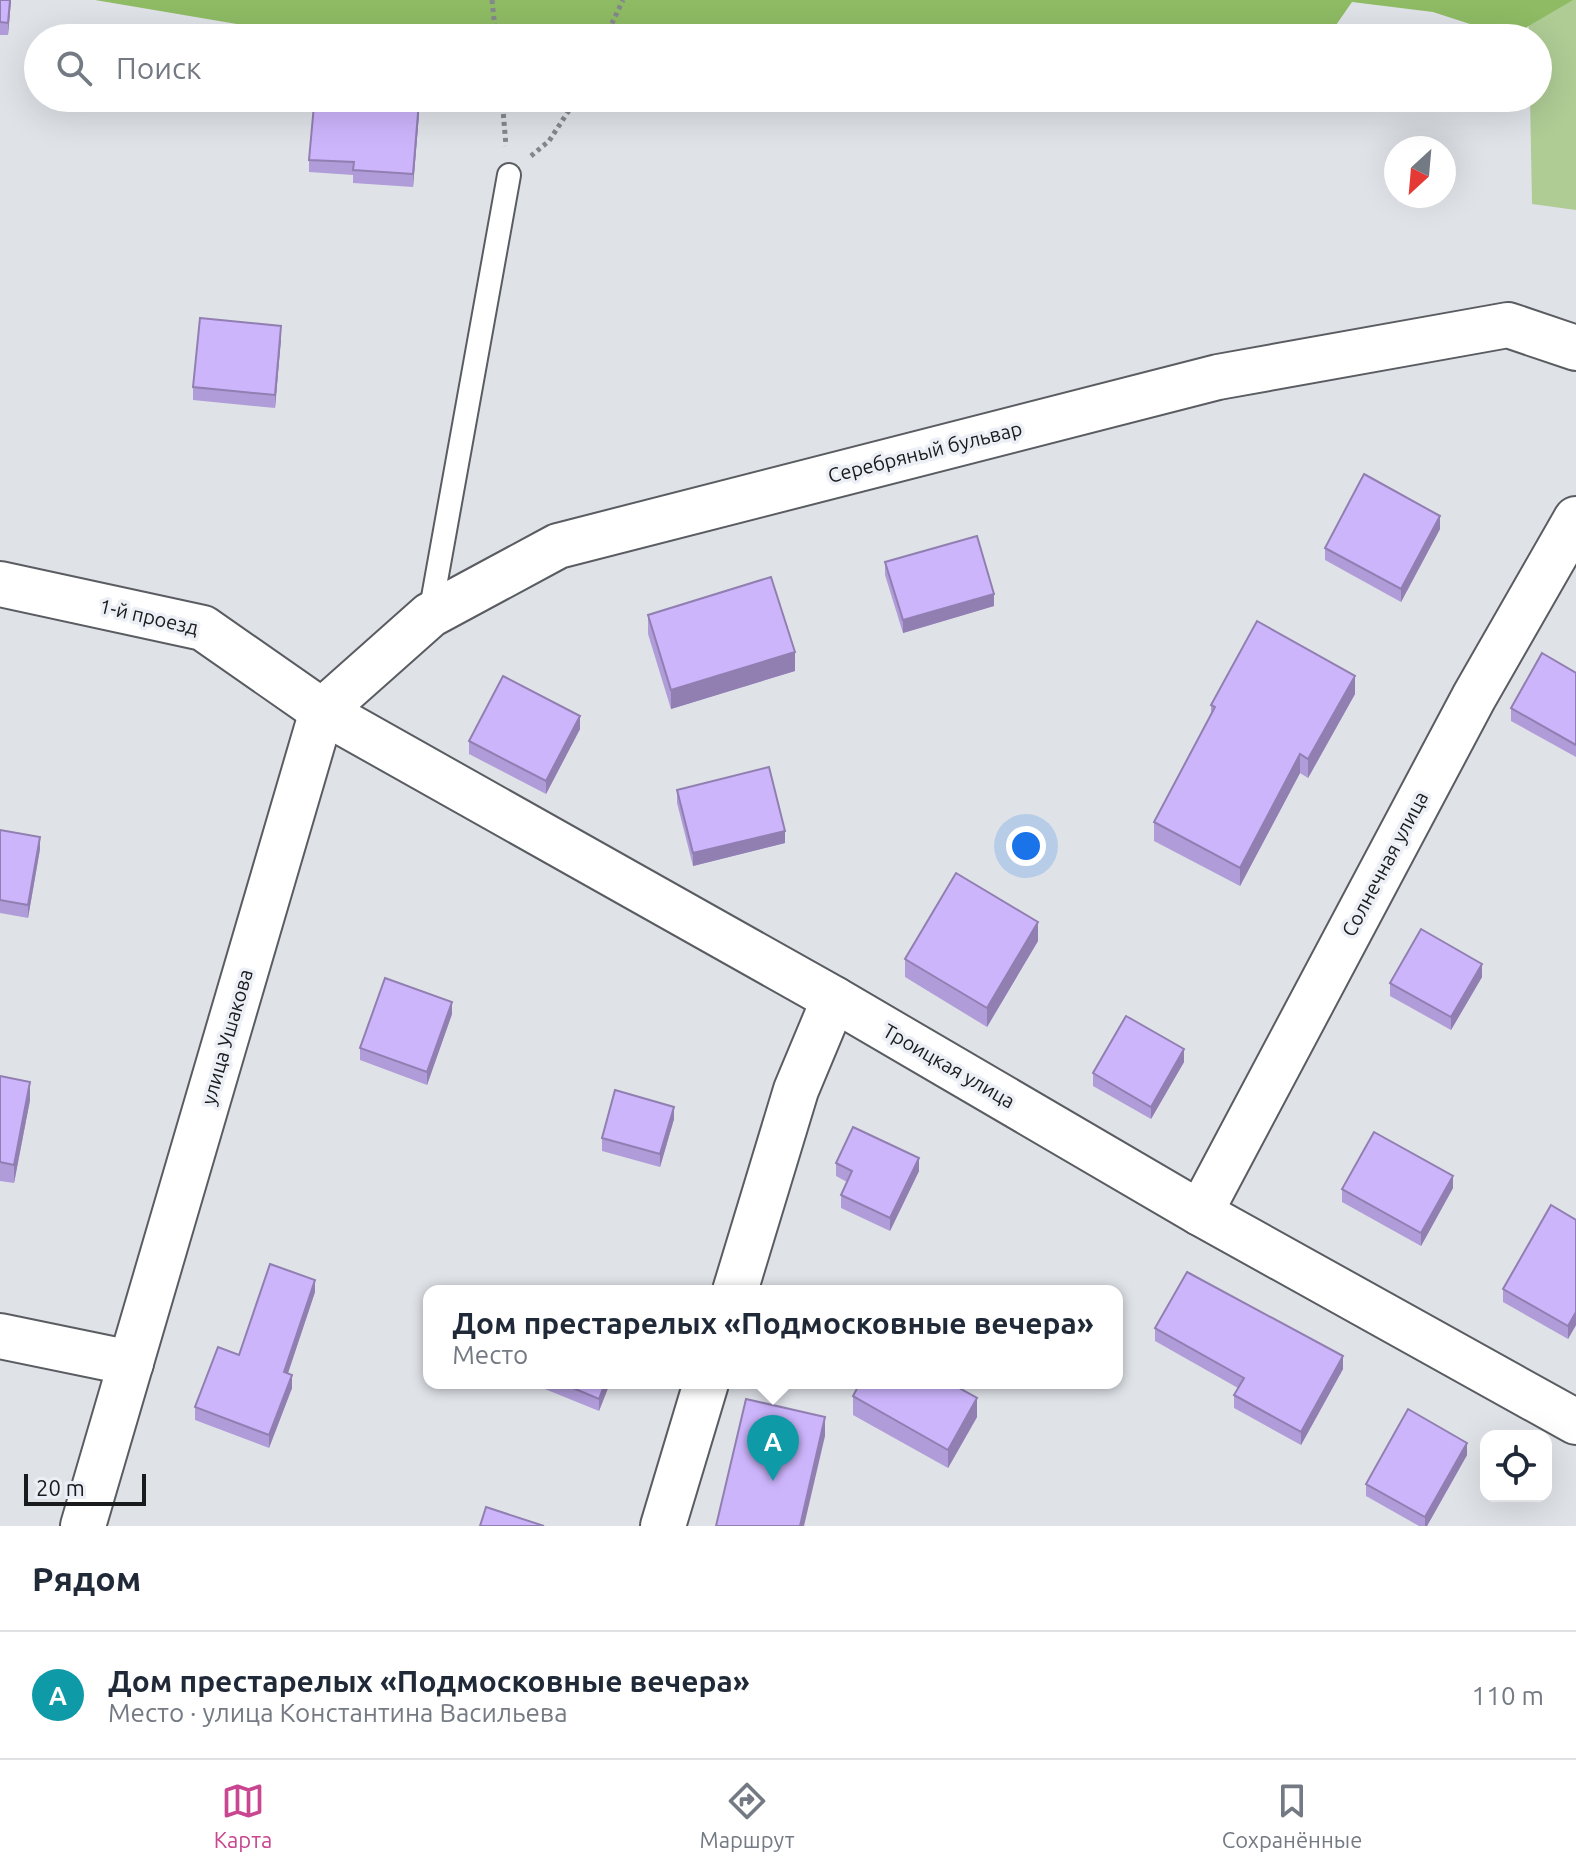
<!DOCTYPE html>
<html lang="ru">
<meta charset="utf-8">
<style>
:root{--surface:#fff;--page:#f2f2f3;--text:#1f2937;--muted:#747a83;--line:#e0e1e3;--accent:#c84790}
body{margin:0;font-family:Ubuntu,sans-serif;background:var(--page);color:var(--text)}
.controls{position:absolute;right:24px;bottom:24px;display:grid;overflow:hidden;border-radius:16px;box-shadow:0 8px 32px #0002}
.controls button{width:72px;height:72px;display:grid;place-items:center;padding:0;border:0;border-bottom:2px solid var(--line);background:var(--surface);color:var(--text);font:40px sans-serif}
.compass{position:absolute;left:1384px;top:136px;width:72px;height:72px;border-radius:50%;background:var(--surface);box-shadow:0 8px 32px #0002;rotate:206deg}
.scale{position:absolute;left:24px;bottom:20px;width:122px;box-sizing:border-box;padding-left:8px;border:4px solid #191b1c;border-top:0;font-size:22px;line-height:28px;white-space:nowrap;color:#191b1c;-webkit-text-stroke:6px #ecf0f6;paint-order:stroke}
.you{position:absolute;left:1026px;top:846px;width:28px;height:28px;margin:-20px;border:6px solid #fff;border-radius:50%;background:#1a73e8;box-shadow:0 0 0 12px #1a73e833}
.badge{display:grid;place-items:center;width:52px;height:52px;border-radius:50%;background:var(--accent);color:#fff;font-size:26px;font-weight:700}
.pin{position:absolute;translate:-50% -66px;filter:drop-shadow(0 2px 4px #0008)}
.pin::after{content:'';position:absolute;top:42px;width:28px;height:24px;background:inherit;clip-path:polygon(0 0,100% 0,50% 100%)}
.popup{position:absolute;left:423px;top:1285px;width:700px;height:104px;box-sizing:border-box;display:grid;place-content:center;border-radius:16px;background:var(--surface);filter:drop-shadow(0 2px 6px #0005);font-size:26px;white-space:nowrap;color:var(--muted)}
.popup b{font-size:30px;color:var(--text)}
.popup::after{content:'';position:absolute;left:50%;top:100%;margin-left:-16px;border:16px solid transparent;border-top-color:var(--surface)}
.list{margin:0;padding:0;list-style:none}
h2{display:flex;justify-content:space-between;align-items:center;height:104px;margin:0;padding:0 32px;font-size:34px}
h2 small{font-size:26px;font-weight:400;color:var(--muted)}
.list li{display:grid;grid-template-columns:52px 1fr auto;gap:24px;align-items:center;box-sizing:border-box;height:128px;padding:0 32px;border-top:2px solid var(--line)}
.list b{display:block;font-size:30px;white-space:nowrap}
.list p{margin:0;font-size:26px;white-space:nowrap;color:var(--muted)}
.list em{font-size:26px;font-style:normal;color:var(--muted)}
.icon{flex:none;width:44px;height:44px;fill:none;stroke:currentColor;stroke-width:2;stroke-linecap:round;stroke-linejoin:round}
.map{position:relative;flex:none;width:1576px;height:1526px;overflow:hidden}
.search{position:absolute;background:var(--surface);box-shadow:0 8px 32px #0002;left:24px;right:24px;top:24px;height:88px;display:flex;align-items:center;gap:20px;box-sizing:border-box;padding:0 28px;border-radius:44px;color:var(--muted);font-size:30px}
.sheet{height:232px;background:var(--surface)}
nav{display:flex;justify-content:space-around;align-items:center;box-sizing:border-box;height:112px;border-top:2px solid var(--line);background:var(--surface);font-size:22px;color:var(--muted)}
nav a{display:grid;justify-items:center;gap:4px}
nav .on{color:var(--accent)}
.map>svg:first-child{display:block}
.green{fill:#afcc95}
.forest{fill:#8fbb64}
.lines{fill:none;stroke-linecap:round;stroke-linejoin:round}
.service-casing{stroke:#595c61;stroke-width:26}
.minor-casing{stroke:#595c61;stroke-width:48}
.path{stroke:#85888b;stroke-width:5;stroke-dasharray:4 4;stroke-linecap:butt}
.service{stroke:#fff;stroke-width:22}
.minor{stroke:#fff;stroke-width:44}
.wall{fill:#b09cd9}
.shaded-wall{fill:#907fb0}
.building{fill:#cdb5fc;stroke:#907fb0;stroke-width:2}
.labels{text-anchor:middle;stroke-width:7;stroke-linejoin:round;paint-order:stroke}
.street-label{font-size:20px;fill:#191b1c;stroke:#ecf0f6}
</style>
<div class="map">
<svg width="1576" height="1526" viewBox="0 0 1576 1526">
<rect width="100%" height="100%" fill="#dfe3e8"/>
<polygon class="green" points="1528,0 1576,0 1576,210 1532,204 1530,98 1538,98 1538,38 1529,38"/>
<polygon class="forest" points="95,0 1573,0 1510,37 1433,12 1352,2 1327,38 320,38"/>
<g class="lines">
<defs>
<polyline id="service" points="430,614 509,175"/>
<g id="minor">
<polyline points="0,584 203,628 322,711 834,999 1200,1213 1576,1422"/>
<polyline points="322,711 430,615 558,546 1218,377 1508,325 1576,348"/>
<polyline points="1200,1213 1474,697 1576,519"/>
<polyline points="735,1291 796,1090 834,999"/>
<polyline points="0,1336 131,1363"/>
<polyline points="83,1526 322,711"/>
<polyline points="663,1526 706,1383"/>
</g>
</defs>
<use href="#service" class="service-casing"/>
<use href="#minor" class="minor-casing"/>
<g class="path">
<polyline points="492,0 496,38"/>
<polyline points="605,38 623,0"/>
<polyline points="502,98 506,146"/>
<polyline points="531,156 549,141 577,98"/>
</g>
<use href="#service" class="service"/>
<use href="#minor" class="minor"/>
</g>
<g class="wall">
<polygon points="0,0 11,0 8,35 0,35"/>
<polygon points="358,109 419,114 413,187 353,183 353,175 309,172 309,160"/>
<polygon points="281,339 275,408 193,400 193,387"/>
<polygon points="1440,529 1401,602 1325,560 1325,548"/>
<polygon points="885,562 994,606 903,633 885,575"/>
<polygon points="648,615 795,671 671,709 648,634"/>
<polygon points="1576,673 1576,757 1511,721 1511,708"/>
<polygon points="1355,694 1308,778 1300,773 1240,886 1154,841 1154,822 1211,716 1211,705"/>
<polygon points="580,729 546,794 469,754 469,741"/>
<polygon points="677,790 785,843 693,866 677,803"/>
<polygon points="0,830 40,849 28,918 0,913"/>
<polygon points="1038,941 987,1027 905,977 905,959"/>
<polygon points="1482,977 1451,1030 1390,996 1390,983"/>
<polygon points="452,1014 427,1085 360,1060 360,1048"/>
<polygon points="1184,1062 1151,1119 1093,1086 1093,1073"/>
<polygon points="0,1076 30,1100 14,1183 0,1181"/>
<polygon points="674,1119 660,1167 602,1151 602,1138"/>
<polygon points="836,1163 919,1171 890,1231 841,1208 841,1195 847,1182 836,1176"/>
<polygon points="1453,1188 1421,1246 1342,1202 1342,1189"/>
<polygon points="1576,1220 1576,1325 1568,1339 1503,1302 1503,1289"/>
<polygon points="315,1292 288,1373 292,1388 269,1448 195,1420 195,1407 239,1355"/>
<polygon points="1155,1328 1343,1369 1301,1445 1234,1408 1234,1395 1238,1388 1155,1341"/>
<polygon points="530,1383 610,1383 599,1411"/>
<polygon points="853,1396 977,1417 948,1468 853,1415"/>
<polygon points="1467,1455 1427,1526 1419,1526 1366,1496 1366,1484"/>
</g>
<g class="shaded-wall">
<polygon points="10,0 11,0 8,35 8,23"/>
<polygon points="419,101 419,114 413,187 413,174"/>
<polygon points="281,326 281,339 275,408 275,395"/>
<polygon points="1440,516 1440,529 1401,602 1401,589"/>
<polygon points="994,594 994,606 903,633 903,620"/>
<polygon points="795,652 795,671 671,709 671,690"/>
<polygon points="1355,676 1355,694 1308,778 1308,759"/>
<polygon points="580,716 580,729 546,794 546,781"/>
<polygon points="1300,754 1300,773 1240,886 1240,868"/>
<polygon points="785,831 785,843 693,866 693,853"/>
<polygon points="40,837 40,849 28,918 28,905"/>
<polygon points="1038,922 1038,941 987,1027 987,1008"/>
<polygon points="1482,964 1482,977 1451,1030 1451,1017"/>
<polygon points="452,1002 452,1014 427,1085 427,1072"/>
<polygon points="1184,1049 1184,1062 1151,1119 1151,1107"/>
<polygon points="30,1082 30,1100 14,1183 14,1165"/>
<polygon points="674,1107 674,1119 660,1167 660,1154"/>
<polygon points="919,1158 919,1171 890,1231 890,1218"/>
<polygon points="1453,1176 1453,1188 1421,1246 1421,1233"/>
<polygon points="315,1280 315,1292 284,1385 284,1372"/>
<polygon points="1576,1312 1576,1325 1568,1339 1568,1326"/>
<polygon points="1343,1356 1343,1369 1301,1445 1301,1432"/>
<polygon points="292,1375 292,1388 269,1448 269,1435"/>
<polygon points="605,1383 610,1383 599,1411 599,1399"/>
<polygon points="977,1398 977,1417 948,1468 948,1450"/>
<polygon points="825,1417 825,1436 804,1526 800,1526"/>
<polygon points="1467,1443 1467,1455 1427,1526 1425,1526 1425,1517"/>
</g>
<g class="building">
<polygon points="0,0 10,0 8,23 0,22"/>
<polygon points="358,98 419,101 413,174 353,170 354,162 309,160 314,105 358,109"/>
<polygon points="200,318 281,326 275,395 193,387"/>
<polygon points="1364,474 1440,516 1401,589 1325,548"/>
<polygon points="977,536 994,594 903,620 885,562"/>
<polygon points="771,577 795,652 671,690 648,615"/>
<polygon points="1257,621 1355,676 1308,759 1300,754 1240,868 1154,822 1215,707 1211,705"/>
<polygon points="1542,653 1576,673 1576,745 1511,708"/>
<polygon points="503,676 580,716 546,781 469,741"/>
<polygon points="769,767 785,831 693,853 677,790"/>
<polygon points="0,830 40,837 28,905 0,900"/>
<polygon points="956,873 1038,922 987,1008 905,959"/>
<polygon points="1421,929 1482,964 1451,1017 1390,983"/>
<polygon points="385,978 452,1002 427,1072 360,1048"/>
<polygon points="1126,1016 1184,1049 1151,1107 1093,1073"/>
<polygon points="0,1076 30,1082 14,1165 0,1162"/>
<polygon points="615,1090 674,1107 660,1154 602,1138"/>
<polygon points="853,1127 919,1158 890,1218 841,1195 852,1171 836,1163"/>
<polygon points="1374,1132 1453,1176 1421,1233 1342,1189"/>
<polygon points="1551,1205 1576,1220 1576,1312 1568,1326 1503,1289"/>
<polygon points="270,1264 315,1280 284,1372 292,1375 269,1435 195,1407 218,1347 239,1355"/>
<polygon points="1187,1272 1343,1356 1301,1432 1234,1395 1244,1378 1155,1328"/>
<polygon points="561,1383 605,1383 599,1399"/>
<polygon points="860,1383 950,1383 977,1398 948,1450 853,1396"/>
<polygon points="746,1399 825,1417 800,1526 716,1526"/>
<polygon points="1408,1409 1467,1443 1425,1517 1366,1484"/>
<polygon points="486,1507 544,1526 480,1526"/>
</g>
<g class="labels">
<g class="street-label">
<text transform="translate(925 452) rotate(-14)" y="7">Серебряный бульвар</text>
<text transform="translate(149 617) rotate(13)" y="7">1-й проезд</text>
<text transform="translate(1385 864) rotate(-62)" y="7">Солнечная улица</text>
<text transform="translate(227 1037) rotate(-74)" y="7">улица Ушакова</text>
<text transform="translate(949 1066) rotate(30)" y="7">Троицкая улица</text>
</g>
</g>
</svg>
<div class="controls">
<button><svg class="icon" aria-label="locate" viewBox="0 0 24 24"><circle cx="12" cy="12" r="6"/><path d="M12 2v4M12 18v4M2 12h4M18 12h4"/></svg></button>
</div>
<svg class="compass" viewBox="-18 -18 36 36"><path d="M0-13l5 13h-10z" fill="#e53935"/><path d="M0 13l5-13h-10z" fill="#747a83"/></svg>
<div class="scale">20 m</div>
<div class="you"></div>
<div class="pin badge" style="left:773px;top:1481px;background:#0f9aa8">A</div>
<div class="popup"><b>Дом престарелых «Подмосковные вечера»</b>Место</div>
<div class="search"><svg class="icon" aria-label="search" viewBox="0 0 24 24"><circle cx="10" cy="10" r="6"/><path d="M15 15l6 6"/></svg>Поиск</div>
</div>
<section class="sheet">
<h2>Рядом<small></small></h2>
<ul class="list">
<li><span class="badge" style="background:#0f9aa8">A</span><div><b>Дом престарелых «Подмосковные вечера»</b><p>Место · улица Константина Васильева</p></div><em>110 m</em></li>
</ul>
</section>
<nav>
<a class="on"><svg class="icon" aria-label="map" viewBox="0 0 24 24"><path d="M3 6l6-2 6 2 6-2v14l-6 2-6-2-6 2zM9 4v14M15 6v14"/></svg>Карта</a>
<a><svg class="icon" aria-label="directions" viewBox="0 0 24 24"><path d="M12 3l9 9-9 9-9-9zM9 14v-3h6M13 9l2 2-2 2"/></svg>Маршрут</a>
<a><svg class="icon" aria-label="saved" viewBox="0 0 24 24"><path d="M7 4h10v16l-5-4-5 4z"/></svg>Сохранённые</a>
</nav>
